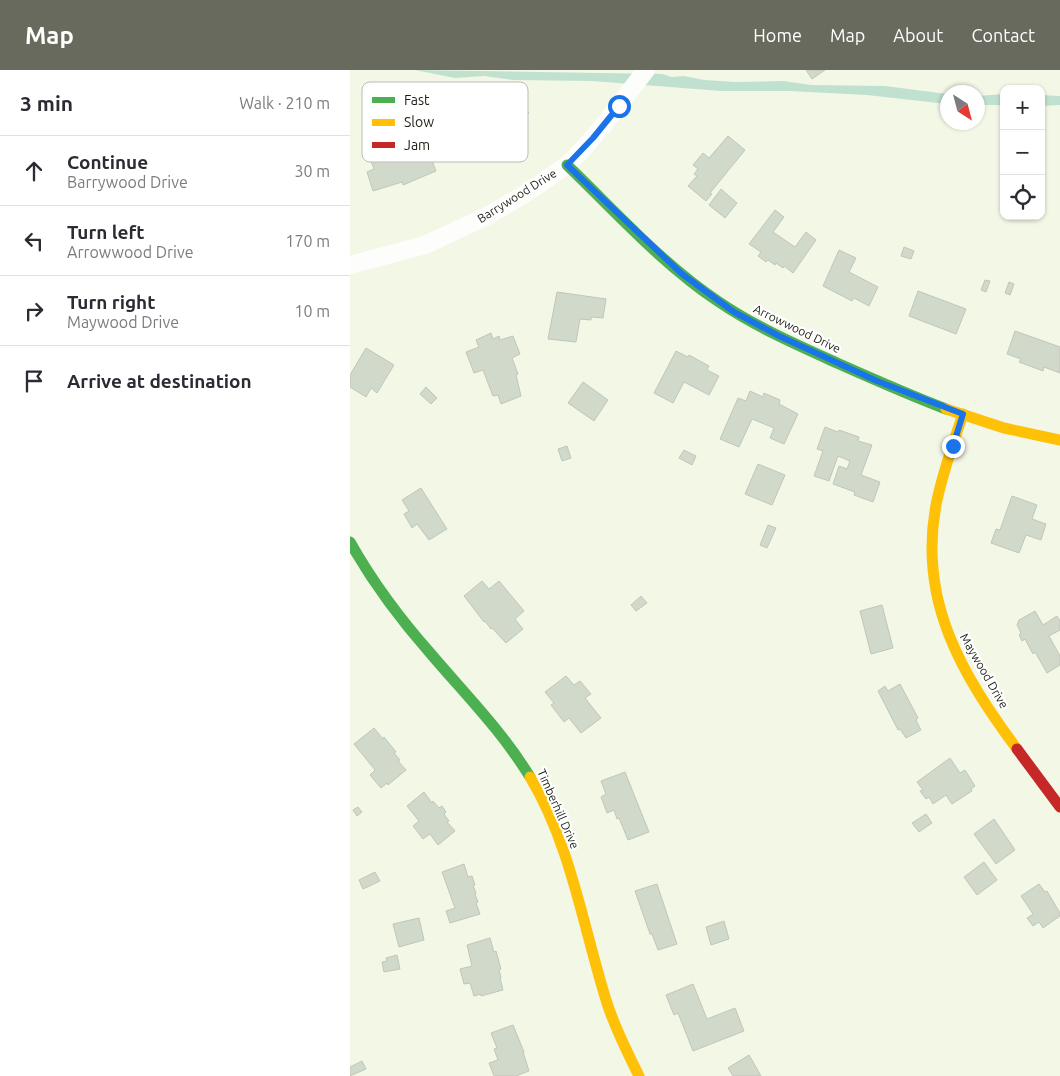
<!DOCTYPE html>
<meta charset="utf-8">
<style>
:root{--surface:#fff;--page:#f2f2f3;--text:#2b2b33;--muted:#7c7c81;--line:#e1e1e2;--accent:#676a5d}
body{margin:0;font-family:Ubuntu,sans-serif;background:var(--page);color:var(--text)}
.controls{position:absolute;right:15px;top:15px;display:grid;overflow:hidden;border-radius:10px;box-shadow:0 1px 4px #0004}
.controls button{width:45px;height:45px;display:grid;place-items:center;padding:0;border:0;border-bottom:1px solid var(--line);background:var(--surface);color:var(--text);font:25px sans-serif}
.compass{position:absolute;left:590px;top:15px;width:45px;height:45px;border-radius:50%;background:var(--surface);box-shadow:0 1px 4px #0004;rotate:144deg}
.stop{position:absolute;width:15px;height:15px;margin:-11px;border:4px solid #1a73e8;border-radius:50%;background:#fff}
.stop.end{background:#1a73e8;border-color:#fff;box-shadow:0 1px 5px #0008}
.list{margin:0;padding:0;list-style:none}
h2{display:flex;justify-content:space-between;align-items:center;height:65px;margin:0;padding:0 20px;font-size:21px}
h2 small{font-size:16px;font-weight:400;color:var(--muted)}
.list li{display:grid;grid-template-columns:32px 1fr auto;gap:15px;align-items:center;box-sizing:border-box;height:70px;padding:0 20px;border-top:1px solid var(--line)}
.list b{display:block;font-size:19px;white-space:nowrap}
.list p{margin:0;font-size:16px;white-space:nowrap;color:var(--muted)}
.list em{font-size:16px;font-style:normal;color:var(--muted)}
.icon{flex:none;width:28px;height:28px;fill:none;stroke:currentColor;stroke-width:2;stroke-linecap:round;stroke-linejoin:round}
.map{position:relative;flex:none;width:710px;height:1006px;overflow:hidden}
header{display:flex;align-items:center;gap:30px;box-sizing:border-box;height:70px;padding:0 25px;background:var(--accent);color:#fff}
header strong{font-size:24px}
nav{display:flex;gap:28px;margin-inline-start:auto;font-size:18px}
main{display:flex}
aside{flex:1;background:var(--surface)}
.map>svg:first-child{display:block}
.water{fill:#c0e1d0}
.building{fill:#d1d9cb;stroke:#c0c7ba}
.lines{fill:none;stroke-linecap:round;stroke-linejoin:round}
.street{stroke:#fdfefb;stroke-width:18}
.fast{stroke:#4caf50;stroke-width:11}
.slow{stroke:#ffc107;stroke-width:11}
.jam{stroke:#c62828;stroke-width:11}
.route{stroke:#1a73e8;stroke-width:6}
.labels{text-anchor:middle;stroke-width:4.5;stroke-linejoin:round;paint-order:stroke}
.street-label{font-size:12px;fill:#1c1e13;stroke:#fff}
.key{fill:#fff;stroke:#bbbcb8;stroke-width:1}
.key-label{font-size:14px;fill:#1c1e13}
</style>
<header>
<strong>Map</strong>
<nav><a>Home</a><a>Map</a><a>About</a><a>Contact</a></nav>
</header>
<main>
<aside>
<h2>3 min<small>Walk · 210 m</small></h2>
<ul class="list">
<li><svg class="icon" aria-label="ahead" viewBox="0 0 24 24"><path d="M12 20V5M6 11l6-6 6 6"/></svg><div><b>Continue</b><p>Barrywood Drive</p></div><em>30 m</em></li>
<li><svg class="icon" aria-label="left" viewBox="0 0 24 24"><path d="M17 20v-9H6M10 6l-5 5 5 5"/></svg><div><b>Turn left</b><p>Arrowwood Drive</p></div><em>170 m</em></li>
<li><svg class="icon" aria-label="right" viewBox="0 0 24 24"><path d="M7 20v-9h11M14 6l5 5-5 5"/></svg><div><b>Turn right</b><p>Maywood Drive</p></div><em>10 m</em></li>
<li><svg class="icon" aria-label="arrive" viewBox="0 0 24 24"><path d="M6 21V4h12l-3 4 3 4H6"/></svg><div><b>Arrive at destination</b></div></li>
</ul>
</aside>
<div class="map">
<svg width="710" height="1006" viewBox="0 0 710 1006">
<rect width="100%" height="100%" fill="#f3f7e6"/>
<g class="water">
<polygon points="65,0 312,4 322,7 334,6 354,10 386,12 433,11 461,15 535,16 597,24 597,34 517,25 439,21 371,21 242,11 163,10 134,6 105,8"/>
<polygon points="654,24 654,35 628,35 628,26"/>
<polygon points="691,25 710,26 710,35 691,36"/>
</g>
<g class="building">
<polygon points="456,0 475,0 462,9"/>
<polygon points="163,23 179,43 138,75 123,57 145,39 141,34 148,29 151,33"/>
<polygon points="33,63 39,79 59,72 64,86 78,81 86,101 53,115 52,112 23,121 17,102 24,99 13,70"/>
<polygon points="378,66 395,80 360,123 362,124 356,131 338,116 347,106 344,104 348,99 343,95 353,83 359,88"/>
<polygon points="371,119 387,133 375,148 359,135"/>
<polygon points="425,140 434,147 423,162 445,177 456,162 466,170 443,203 434,196 433,198 426,193 425,195 418,190 416,192 408,186 411,182 399,174"/>
<polygon points="554,177 564,181 561,189 551,186"/>
<polygon points="489,180 506,188 499,202 528,217 519,236 504,228 502,231 473,216"/>
<polygon points="635,210 640,211 636,222 631,220"/>
<polygon points="659,212 664,214 660,225 655,223"/>
<polygon points="568,221 616,239 606,264 559,246"/>
<polygon points="207,222 256,229 253,248 241,247 241,250 230,249 226,272 198,269"/>
<polygon points="665,261 710,277 710,303 694,297 693,301 669,292 671,289 657,284"/>
<polygon points="141,263 143,269 149,266 150,270 163,266 170,284 162,288 168,304 166,305 171,326 151,334 148,325 143,326 133,300 124,303 116,282 129,277 126,270"/>
<polygon points="16,278 44,295 27,323 21,318 16,327 0,317 0,305"/>
<polygon points="326,281 338,287 339,285 359,296 357,300 369,306 359,325 334,312 323,333 304,323"/>
<polygon points="233,312 258,330 244,351 218,333"/>
<polygon points="76,317 87,328 81,334 70,324"/>
<polygon points="400,321 413,327 414,323 430,330 429,334 448,344 434,374 420,368 424,358 402,349 389,377 370,369 388,328 396,331"/>
<polygon points="475,357 488,362 489,360 509,367 508,371 522,375 511,405 530,412 523,432 504,425 505,422 483,414 489,396 497,399 500,391 488,386 479,411 464,406 473,381 467,379"/>
<polygon points="217,376 221,388 212,391 208,379"/>
<polygon points="334,380 346,386 342,395 329,388"/>
<polygon points="408,394 435,405 422,435 395,424"/>
<polygon points="71,418 97,459 79,470 67,454 62,458 54,444 59,441 52,430"/>
<polygon points="662,426 687,435 682,449 696,454 691,470 676,465 669,483 641,473 646,459 650,460"/>
<polygon points="418,455 426,458 417,478 410,475"/>
<polygon points="132,511 139,519 149,511 174,541 165,549 173,559 156,573 142,558 141,559 135,551 134,552 114,526"/>
<polygon points="291,526 297,533 286,541 281,535"/>
<polygon points="532,535 543,578 521,584 510,541"/>
<polygon points="685,541 693,555 707,546 710,551 710,560 699,566 710,586 710,595 697,603 685,582 683,584 675,569 672,571 669,565 671,563 667,555 669,550"/>
<polygon points="216,606 224,615 230,611 241,624 235,628 251,648 231,663 219,648 214,652 201,635 204,633 195,622"/>
<polygon points="550,614 568,648 566,650 571,660 556,668 550,659 548,660 528,621 535,616 538,621"/>
<polygon points="24,658 33,669 34,667 46,682 44,683 50,690 48,691 56,700 38,715 37,713 31,718 20,705 25,700 4,674"/>
<polygon points="600,688 610,703 615,700 625,716 621,719 622,721 602,734 596,725 583,734 579,727 576,729 570,721 573,720 567,712"/>
<polygon points="275,702 299,762 278,770 269,748 267,749 264,740 257,743 251,727 256,724 251,711"/>
<polygon points="74,722 82,733 83,731 89,738 92,736 96,742 94,744 99,751 97,752 105,761 88,775 80,764 73,769 63,756 69,751 57,736"/>
<polygon points="8,737 12,742 7,746 3,740"/>
<polygon points="576,744 582,753 569,762 562,753"/>
<polygon points="644,749 665,780 646,794 624,764"/>
<polygon points="634,792 647,810 627,825 614,807"/>
<polygon points="114,794 118,807 122,806 125,815 123,815 126,823 125,824 128,832 126,833 130,844 100,853 96,841 105,838 92,802"/>
<polygon points="25,802 30,811 13,819 9,810"/>
<polygon points="307,814 327,874 308,880 302,864 300,864 285,821"/>
<polygon points="689,814 695,822 697,821 710,843 710,846 693,858 689,852 683,856 677,848 683,844 671,826"/>
<polygon points="69,848 74,870 49,877 43,854"/>
<polygon points="374,851 379,869 361,875 356,857"/>
<polygon points="140,868 144,882 146,881 151,899 149,900 151,908 150,908 153,920 131,926 131,924 124,926 120,913 114,914 110,899 122,896 117,875"/>
<polygon points="47,885 50,899 34,902 32,892 37,891 36,888"/>
<polygon points="343,914 357,949 385,938 394,961 343,981 328,943 324,945 316,925"/>
<polygon points="163,955 174,982 173,982 179,1001 166,1006 144,1006 139,993 148,990 144,979 147,978 141,963"/>
<polygon points="399,985 411,1006 383,1006 378,998"/>
<polygon points="12,991 16,999 0,1006 0,997"/>
</g>
<g class="lines">
<polyline class="street" points="0,195 75,175 139,145 176,123 217,95 233,79 256,52 296,0"/>
<g class="fast">
<path d="M217,95C266,142 312,194 369,232C406,257 447,275 487,293C523,309 559,325 596,339"/>
<path d="M0,472C23,513 50,549 81,584C115,624 152,661 180,707"/>
</g>
<g class="slow">
<polyline points="596,339 654,358 710,370"/>
<path d="M613,344C603,374 592,404 586,435C568,531 612,605 667,679"/>
<path d="M180,707C221,775 233,857 257,933C265,958 277,982 289,1006"/>
</g>
<polyline class="jam" points="667,679 710,737"/>
</g>
<g class="lines">
<polyline class="route" points="269,36 243,68 217,95 332,204 384,242 429,266 527,311 613,344 603,376"/>
</g>
<g class="labels">
<g class="street-label">
<text transform="translate(167 126) rotate(-32)" y="4">Barrywood Drive</text>
<text transform="translate(447 259) rotate(26)" y="4">Arrowwood Drive</text>
<text transform="translate(634 601) rotate(60)" y="4">Maywood Drive</text>
<text transform="translate(208 739) rotate(66)" y="4">Timberhill Drive</text>
</g>
</g>
<rect x="12" y="12" width="166" height="80" rx="8" class="key"/>
<rect x="22" y="27" width="23" height="6" fill="#4caf50"/>
<rect x="22" y="49" width="23" height="7" fill="#ffc107"/>
<rect x="22" y="72" width="23" height="6" fill="#c62828"/>
<g class="key-label">
<text x="54" y="35">Fast</text>
<text x="54" y="57">Slow</text>
<text x="54" y="80">Jam</text>
</g>
</svg>
<div class="controls">
<button>+</button>
<button>−</button>
<button><svg class="icon" aria-label="locate" viewBox="0 0 24 24"><circle cx="12" cy="12" r="6"/><path d="M12 2v4M12 18v4M2 12h4M18 12h4"/></svg></button>
</div>
<svg class="compass" viewBox="-18 -18 36 36"><path d="M0-13l5 13h-10z" fill="#e53935"/><path d="M0 13l5-13h-10z" fill="#7c7c81"/></svg>
<div class="stop" style="left:269px;top:36px"></div>
<div class="stop end" style="left:603px;top:376px"></div>
</div>
</main>
